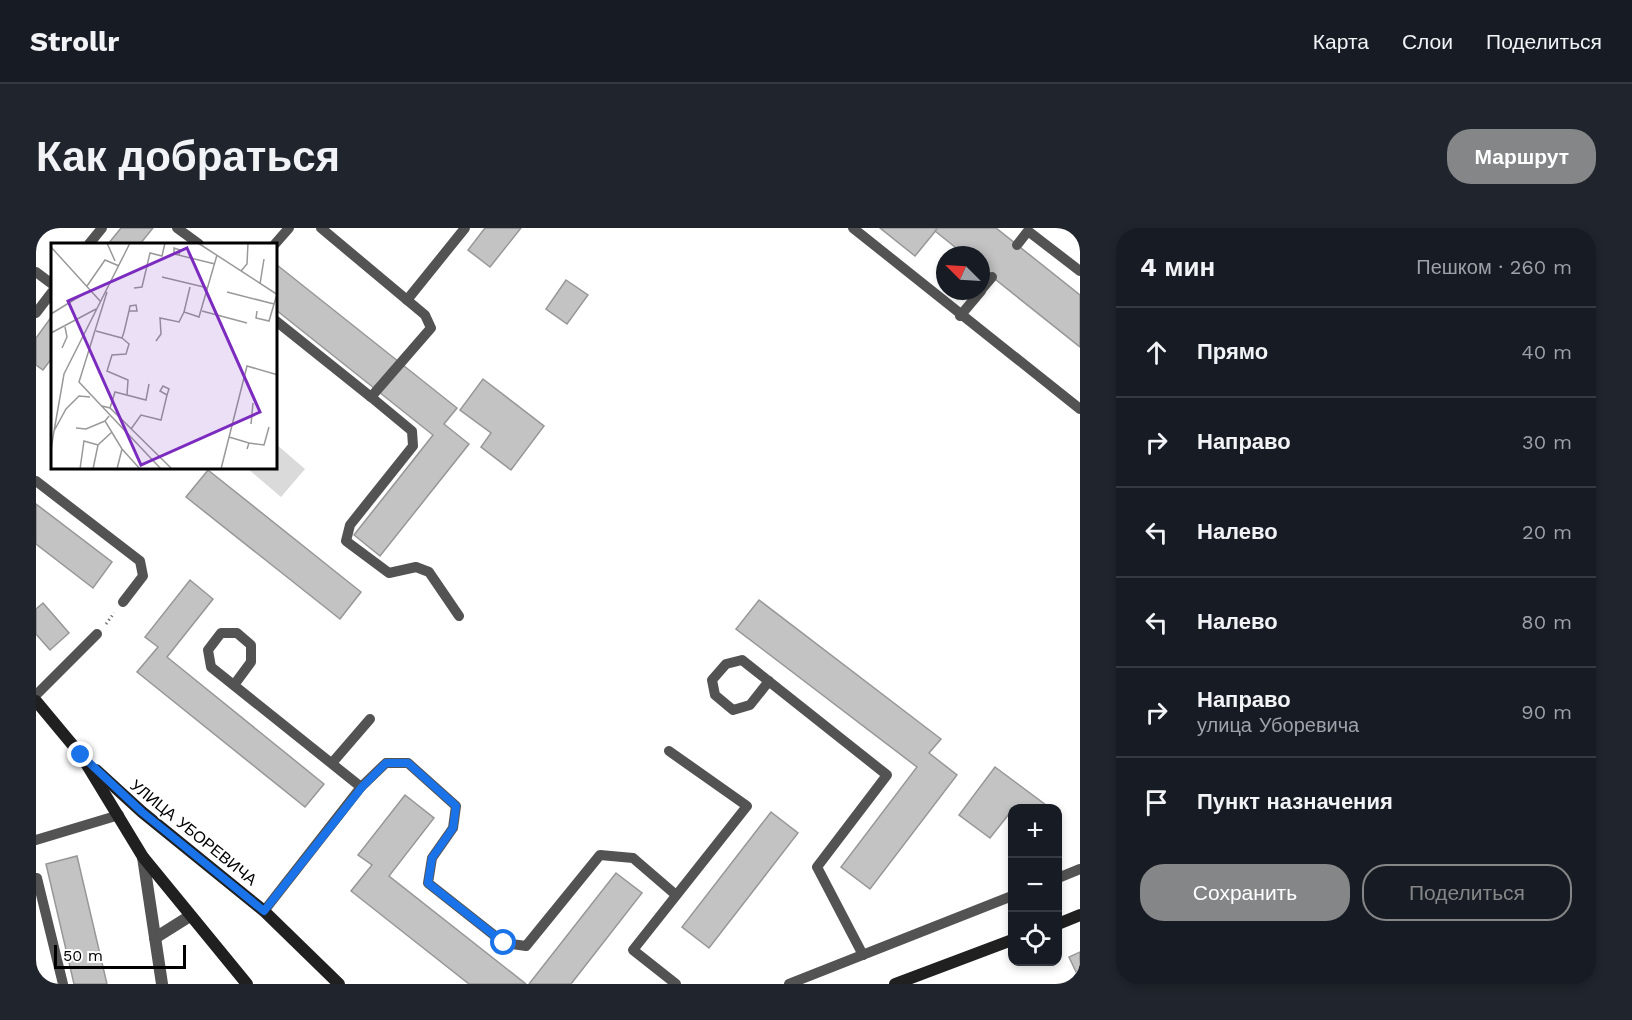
<!DOCTYPE html>
<html lang="ru">
<meta charset="utf-8">
<style>
:root{--surface:#171b24;--page:#20242c;--text:#f1f3f6;--muted:#9ea1a6;--line:#363941;--accent:#858687}
body{margin:0;font-family:"Work Sans",sans-serif;background:var(--page);color:var(--text)}
.controls{position:absolute;right:18px;bottom:18px;display:grid;overflow:hidden;border-radius:12px;box-shadow:0 3px 9px #0003}
.controls button{width:54px;height:54px;display:grid;place-items:center;padding:0;border:0;border-bottom:2px solid var(--line);background:var(--surface);color:var(--text);font:30px sans-serif}
.compass{position:absolute;left:900px;top:18px;width:54px;height:54px;border-radius:50%;background:var(--surface);box-shadow:0 3px 9px #0003;rotate:294deg}
.scale{position:absolute;left:18px;bottom:15px;width:132px;box-sizing:border-box;padding-left:6px;border:3px solid #000;border-top:0;font-size:16px;line-height:21px;white-space:nowrap;color:#000;-webkit-text-stroke:4px #fff;paint-order:stroke}
.stop{position:absolute;width:18px;height:18px;margin:-14px;border:4px solid #1a73e8;border-radius:50%;background:#fff}
.stop.end{background:#1a73e8;border-color:#fff;box-shadow:0 2px 6px #0008}
.list{margin:0;padding:0;list-style:none}
h2{display:flex;justify-content:space-between;align-items:center;height:78px;margin:0;padding:0 24px;font-size:26px}
h2 small{font-size:20px;font-weight:400;color:var(--muted)}
.list li{display:grid;grid-template-columns:39px 1fr auto;gap:18px;align-items:center;box-sizing:border-box;height:90px;padding:0 24px;border-top:2px solid var(--line)}
.list b{display:block;font-size:22px;white-space:nowrap}
.list p{margin:0;font-size:20px;white-space:nowrap;color:var(--muted)}
.list em{font-size:20px;font-style:normal;color:var(--muted)}
.actions{display:flex;gap:12px;padding:18px 24px}
.actions a{flex:1;padding:14px 0;border:2px solid var(--accent);border-radius:24px;text-align:center;font-size:21px;color:var(--accent)}
.actions .main{background:var(--accent);color:#fff}
.icon{flex:none;width:33px;height:33px;fill:none;stroke:currentColor;stroke-width:2;stroke-linecap:round;stroke-linejoin:round}
.map{position:relative;flex:none;width:1044px;height:756px;overflow:hidden;border-radius:24px}
header{display:flex;align-items:center;gap:36px;box-sizing:border-box;height:84px;padding:0 30px;background:var(--surface);border-bottom:2px solid var(--line)}
header strong{font-size:28px}
nav{display:flex;gap:33px;margin-inline-start:auto;font-size:21px}
.intro{display:flex;align-items:center;justify-content:space-between;box-sizing:border-box;height:144px;padding:0 36px}
h1{margin:0;font-size:42px}
.button{padding:15px 27px;border-radius:24px;background:var(--accent);color:#fff;font-size:21px;font-weight:700}
main{display:flex;gap:36px;padding:0 36px}
aside{flex:1;background:var(--surface);border-radius:24px;box-shadow:0 3px 9px #0003}
.map>svg:first-child{display:block}
.green{fill:#dadada}
.building{fill:#c3c3c3;stroke:#979797;stroke-width:1.5}
.lines{fill:none;stroke-linecap:round;stroke-linejoin:round}
.path{stroke:#757575;stroke-width:3;stroke-dasharray:1.5 3;stroke-linecap:butt}
.service{stroke:#535353;stroke-width:10}
.minor{stroke:#535353;stroke-width:12}
.secondary{stroke:#202020;stroke-width:12}
.route{stroke:#1a73e8;stroke-width:8}
.labels{text-anchor:middle;stroke-width:5;stroke-linejoin:round;paint-order:stroke}
.street-label{font-size:16px;fill:#000;stroke:#fff}
.inset-road{fill:none;stroke:#999;stroke-width:1.5}
.view{fill:#7b2cbf;fill-opacity:0.15;stroke:#7b2cbf;stroke-width:3}
.inset-edge{fill:none;stroke:#000;stroke-width:3}
</style>
<header>
<strong>Strollr</strong>
<nav><a>Карта</a><a>Слои</a><a>Поделиться</a></nav>
</header>
<div class="intro"><h1>Как добраться</h1><a class="button">Маршрут</a></div>
<main>
<div class="map">
<svg width="1044" height="756" viewBox="0 0 1044 756">
<rect width="100%" height="100%" fill="#fff"/>
<polygon class="green" points="240,216 269,241 245,269 211,240 240,240"/>
<g class="building">
<polygon points="85,0 117,0 104,16 72,16"/>
<polygon points="449,0 485,0 454,39 432,22"/>
<polygon points="844,0 902,0 879,28"/>
<polygon points="902,0 960,0 1044,67 1044,119 945,40 945,27 929,27 899,3"/>
<polygon points="241,37 421,180 408,196 433,216 344,328 318,307 397,207 240,82"/>
<polygon points="530,52 552,67 531,96 510,81"/>
<polygon points="16,88 16,130 7,142 0,137 0,110"/>
<polygon points="447,151 508,198 475,242 445,219 455,205 424,182"/>
<polygon points="172,242 325,364 304,391 150,269"/>
<polygon points="0,276 76,334 57,360 0,316"/>
<polygon points="154,352 177,371 131,429 288,556 269,579 101,444 122,419 109,409"/>
<polygon points="723,372 905,511 893,525 921,547 834,661 805,639 881,539 700,401"/>
<polygon points="7,375 33,405 14,422 0,406 0,381"/>
<polygon points="959,539 1014,580 976,580 976,589 973,586 954,610 923,587"/>
<polygon points="369,567 398,590 353,648 490,756 433,756 315,663 336,637 322,627"/>
<polygon points="735,584 762,605 673,720 646,699"/>
<polygon points="41,628 71,756 38,756 10,636"/>
<polygon points="580,645 606,665 535,756 493,756"/>
<polygon points="1044,724 1044,744 1041,746 1033,729"/>
</g>
<g class="lines">
<polyline class="path" points="70,396 78,385"/>
<g class="service">
<polyline points="141,0 163,16"/>
<polyline points="817,0 1044,181"/>
<polyline points="53,16 66,0"/>
<polyline points="239,16 253,0"/>
<polyline points="981,17 992,3 1044,43"/>
<polyline points="0,44 16,56"/>
<polyline points="945,62 956,49"/>
<polyline points="371,72 429,0"/>
<polyline points="0,85 16,64"/>
<polyline points="924,88 945,63"/>
<polyline points="240,93 335,169 395,100 389,87 285,0"/>
<polyline points="335,169 376,203 377,218 314,297 310,313 353,345 380,339 393,344 423,388"/>
<polyline points="0,253 104,333 107,348 87,374"/>
<polyline points="733,453 714,477 697,482 679,467 676,452 690,436 706,432 851,547 781,639 827,727"/>
<path d="M198,457L215,434V417L201,405H185L172,422L175,439C225,479 275,519 325,559L228,683"/>
<polyline points="0,467 61,406"/>
<polyline points="633,523 711,578 597,722 640,756"/>
<polyline points="296,535 334,491"/>
<polyline points="325,559 350,535 372,535 420,578 417,600 396,630 392,655 468,715 490,718 564,627 597,630 640,667"/>
<polyline points="0,612 83,587"/>
<polyline points="1,650 27,756"/>
<polyline points="1022,650 1044,641"/>
<polyline points="753,756 976,668"/>
</g>
<g class="minor">
<polyline points="107,629 126,756"/>
<polyline points="119,710 154,688"/>
</g>
<g class="secondary">
<polyline points="0,473 45,527 107,629 211,756"/>
<polyline points="60,542 106,584 228,683 303,756"/>
<polyline points="1022,696 1044,687"/>
<polyline points="859,756 976,712"/>
</g>
</g>
<g class="lines">
<polyline class="route" points="45,527 106,584 228,683 326,559 350,535 372,535 420,578 417,600 396,630 392,655 468,715"/>
</g>
<g class="labels">
<g class="street-label">
<text transform="translate(158 604) rotate(39)" y="6">УЛИЦА УБОРЕВИЧА</text>
</g>
</g>
<g transform="translate(15 15)">
<rect width="226" height="226" fill="#fff"/>
<path class="inset-road" d="M56,0L64,18M147,0L227,52M0,4L50,59M128,12L129,7L123,5V11L164,21M190,28L196,21L197,0M111,34L157,45M209,41L213,16M36,43L54,17L68,23M139,44L133,69L148,74L166,12M83,45L91,44L99,10L111,13L114,0M56,49L28,139L110,226M176,49L223,61M151,68L196,80M206,68L205,75L218,78L226,51M0,71L34,50M45,88L71,95L73,89L78,68L79,63L85,62L86,68H78M0,90L45,66M71,95L78,101L75,111L61,112L56,128L77,137L76,152M105,98L110,91L109,75L128,79L133,69M11,105L16,94L14,84M51,163L59,165L121,226M59,165L64,149L95,157L98,141M58,173L54,178L71,206L89,226M200,181L202,160M25,185L35,186L54,178M80,186L90,172L110,177L116,152L118,146L112,143L109,148L116,152M2,194L13,131L79,0M178,194L198,200L196,206M198,200L213,202L218,184M0,207L3,188L15,166L28,153L39,154M29,226L33,198L47,202M42,226L47,202L61,189M66,226L71,206M170,226L196,123L227,132"/>
<path class="view" d="M136,5L209,169L90,222L17,58Z"/>
<rect width="226" height="226" class="inset-edge"/>
</g>
</svg>
<div class="controls">
<button>+</button>
<button>−</button>
<button><svg class="icon" aria-label="locate" viewBox="0 0 24 24"><circle cx="12" cy="12" r="6"/><path d="M12 2v4M12 18v4M2 12h4M18 12h4"/></svg></button>
</div>
<svg class="compass" viewBox="-18 -18 36 36"><path d="M0-13l5 13h-10z" fill="#e53935"/><path d="M0 13l5-13h-10z" fill="#9ea1a6"/></svg>
<div class="scale">50 m</div>
<div class="stop" style="left:468px;top:715px"></div>
<div class="stop end" style="left:45px;top:527px"></div>
</div>
<aside>
<h2>4 мин<small>Пешком · 260 m</small></h2>
<ul class="list">
<li><svg class="icon" aria-label="ahead" viewBox="0 0 24 24"><path d="M12 20V5M6 11l6-6 6 6"/></svg><div><b>Прямо</b></div><em>40 m</em></li>
<li><svg class="icon" aria-label="right" viewBox="0 0 24 24"><path d="M7 20v-9h11M14 6l5 5-5 5"/></svg><div><b>Направо</b></div><em>30 m</em></li>
<li><svg class="icon" aria-label="left" viewBox="0 0 24 24"><path d="M17 20v-9H6M10 6l-5 5 5 5"/></svg><div><b>Налево</b></div><em>20 m</em></li>
<li><svg class="icon" aria-label="left" viewBox="0 0 24 24"><path d="M17 20v-9H6M10 6l-5 5 5 5"/></svg><div><b>Налево</b></div><em>80 m</em></li>
<li><svg class="icon" aria-label="right" viewBox="0 0 24 24"><path d="M7 20v-9h11M14 6l5 5-5 5"/></svg><div><b>Направо</b><p>улица Уборевича</p></div><em>90 m</em></li>
<li><svg class="icon" aria-label="arrive" viewBox="0 0 24 24"><path d="M6 21V4h12l-3 4 3 4H6"/></svg><div><b>Пункт назначения</b></div></li>
</ul>
<div class="actions"><a class="main">Сохранить</a><a>Поделиться</a></div>
</aside>
</main>
